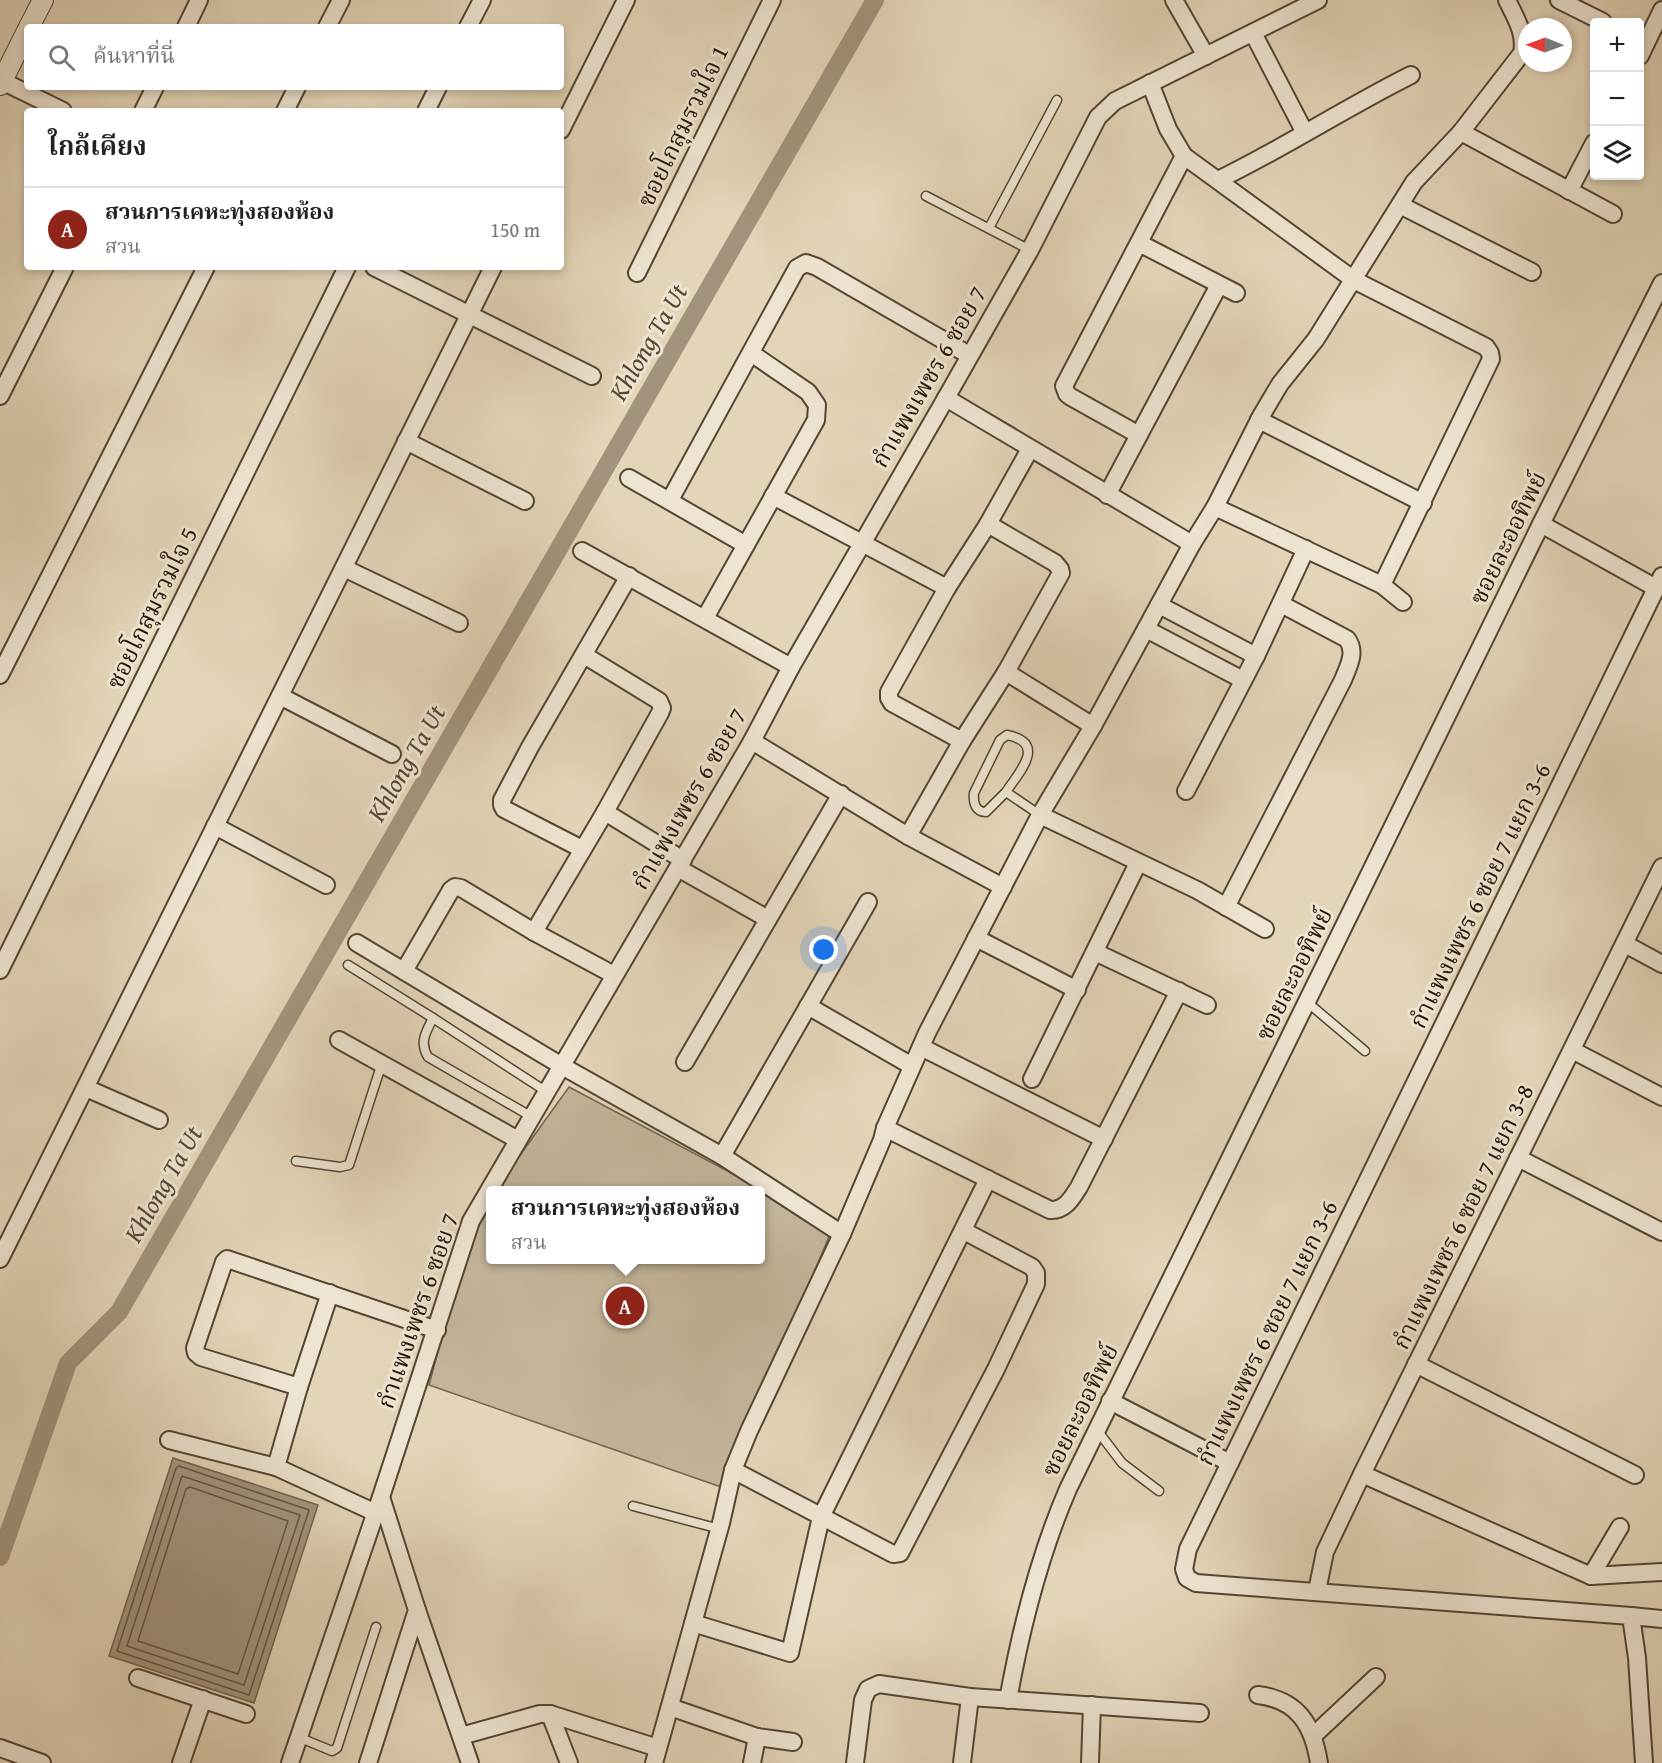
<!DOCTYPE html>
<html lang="th">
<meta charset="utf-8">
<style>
:root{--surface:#fff;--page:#f2f2f2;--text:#222;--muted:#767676;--line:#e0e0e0;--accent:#8f2418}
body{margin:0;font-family:"Gentium Book Plus","Noto Serif Thai",serif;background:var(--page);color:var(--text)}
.controls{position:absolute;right:18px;top:18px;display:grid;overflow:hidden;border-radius:6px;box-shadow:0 3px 9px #0003}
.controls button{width:54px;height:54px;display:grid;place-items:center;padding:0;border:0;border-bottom:2px solid var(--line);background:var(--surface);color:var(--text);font:30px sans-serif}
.compass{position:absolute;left:1518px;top:18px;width:54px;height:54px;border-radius:50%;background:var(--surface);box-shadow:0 3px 9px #0003;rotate:271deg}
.you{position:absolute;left:824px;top:950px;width:21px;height:21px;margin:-15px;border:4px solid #fff;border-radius:50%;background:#1a73e8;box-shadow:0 0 0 9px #1a73e833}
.badge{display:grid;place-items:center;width:39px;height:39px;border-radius:50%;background:var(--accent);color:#fff;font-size:20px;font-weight:700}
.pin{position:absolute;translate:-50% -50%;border:3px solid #fff;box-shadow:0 2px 6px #0006}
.popup{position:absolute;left:486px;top:1186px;width:279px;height:78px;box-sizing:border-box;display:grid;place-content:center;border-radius:6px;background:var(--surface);filter:drop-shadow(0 2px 4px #0005);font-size:20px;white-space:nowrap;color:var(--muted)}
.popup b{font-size:22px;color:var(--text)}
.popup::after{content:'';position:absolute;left:50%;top:100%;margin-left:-12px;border:12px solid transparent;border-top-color:var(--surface)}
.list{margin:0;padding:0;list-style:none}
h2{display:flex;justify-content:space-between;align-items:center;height:78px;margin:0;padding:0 24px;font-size:26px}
h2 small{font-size:20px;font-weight:400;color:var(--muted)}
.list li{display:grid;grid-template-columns:39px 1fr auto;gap:18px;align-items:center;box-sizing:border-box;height:84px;padding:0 24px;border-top:2px solid var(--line)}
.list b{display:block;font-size:22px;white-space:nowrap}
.list p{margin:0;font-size:20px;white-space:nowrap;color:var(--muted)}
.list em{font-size:20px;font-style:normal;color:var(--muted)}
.icon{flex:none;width:33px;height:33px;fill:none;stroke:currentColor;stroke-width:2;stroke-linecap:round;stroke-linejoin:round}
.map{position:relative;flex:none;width:1662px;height:1763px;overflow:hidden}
.search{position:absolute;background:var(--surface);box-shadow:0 3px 9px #0003;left:24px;top:24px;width:540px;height:66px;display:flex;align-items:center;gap:15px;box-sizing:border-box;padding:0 21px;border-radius:6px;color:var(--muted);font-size:22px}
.panel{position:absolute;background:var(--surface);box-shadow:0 3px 9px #0003;left:24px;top:108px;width:540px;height:162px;border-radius:6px}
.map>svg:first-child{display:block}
.green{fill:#c3b59a;stroke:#746651;stroke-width:1.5}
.water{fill:#a2947c;stroke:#70624e;stroke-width:1.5}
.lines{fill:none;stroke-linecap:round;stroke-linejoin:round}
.shore{stroke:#645542;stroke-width:1.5}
.canal{stroke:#a2947c;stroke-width:18}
.service-casing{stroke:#544634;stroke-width:11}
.minor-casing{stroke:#544634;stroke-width:20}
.tertiary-casing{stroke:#544634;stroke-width:22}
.service{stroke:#ede4d1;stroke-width:8}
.minor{stroke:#ede4d1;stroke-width:16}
.tertiary{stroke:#ede4d1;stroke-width:20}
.labels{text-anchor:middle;stroke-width:6;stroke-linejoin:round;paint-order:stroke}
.street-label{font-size:24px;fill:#251608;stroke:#ede4d1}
.water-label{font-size:26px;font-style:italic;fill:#574836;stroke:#ede4d1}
</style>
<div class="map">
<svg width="1662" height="1763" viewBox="0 0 1662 1763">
<rect width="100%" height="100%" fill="#e3d5b8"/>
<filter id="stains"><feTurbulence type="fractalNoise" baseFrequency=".00333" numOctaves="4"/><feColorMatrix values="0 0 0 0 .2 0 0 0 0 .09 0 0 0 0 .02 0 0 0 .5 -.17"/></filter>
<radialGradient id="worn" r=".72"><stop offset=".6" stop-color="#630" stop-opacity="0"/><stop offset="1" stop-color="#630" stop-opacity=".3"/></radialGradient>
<polygon class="green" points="569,1087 833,1227 724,1488 429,1385 473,1221 490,1197 490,1260 760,1260 760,1190 495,1190"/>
<polygon class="water" points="173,1458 318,1505 254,1703 109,1656"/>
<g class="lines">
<g class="shore">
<polygon points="179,1466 309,1510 249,1695 117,1651 176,1468"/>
<polygon points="182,1476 300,1515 244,1685 127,1646"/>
<polygon points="190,1487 288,1521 238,1674 138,1641 186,1489"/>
</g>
<polyline class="canal" points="0,1557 68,1363 119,1312 875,0"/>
<defs>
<g id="service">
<polyline points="926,196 1030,250"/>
<polyline points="989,228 1057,100"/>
<path d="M1006,792C1020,771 1047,743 1007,735L1000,740L974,793C973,802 975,812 986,812L1006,792L1040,815"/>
<polyline points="348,965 433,1018 547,1092"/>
<polyline points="1307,1002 1365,1051"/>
<path d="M433,1018C426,1032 419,1042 428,1057L532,1117"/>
<polyline points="296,1161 340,1167 349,1165 382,1063"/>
<polyline points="1097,1430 1122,1463 1159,1491"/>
<polyline points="633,1506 720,1529"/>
<polyline points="298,1737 332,1751 337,1748 376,1627"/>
</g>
<g id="minor">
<polyline points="1174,0 1206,56"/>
<polyline points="1559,0 1603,22"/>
<polyline points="186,27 199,0"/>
<polyline points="327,27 341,0"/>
<polyline points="468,27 482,0"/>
<polyline points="1253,33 1305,133"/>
<polyline points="1640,56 1662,10"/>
<polyline points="2,81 63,111"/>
<polyline points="1150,83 1168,129 1184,156 1354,280 1486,347 1490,353 1491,359 1382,585"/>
<polyline points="143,111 155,87"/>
<polyline points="285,111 297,87"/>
<polyline points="426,111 438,87"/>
<polyline points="561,130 626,0"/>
<polyline points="1461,132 1613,214"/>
<path d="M1218,180C1284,148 1345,108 1411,75"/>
<polyline points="1569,191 1594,143"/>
<polyline points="1400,205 1532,272"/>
<polyline points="1139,243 1236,293"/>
<polyline points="374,267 592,376"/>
<polyline points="637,273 772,0"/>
<polyline points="0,396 65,267"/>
<polyline points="946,398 1192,544"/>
<polyline points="1259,420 1423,503"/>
<polyline points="1139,435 1071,397 1067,394 1064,386 1184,156"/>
<polyline points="406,441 525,501"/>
<polyline points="629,478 746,545"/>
<polyline points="1107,495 1219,285"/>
<polyline points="773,496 947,588 988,524 1030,449"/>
<polyline points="670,500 797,268 806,263 817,267 969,355"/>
<polyline points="1215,507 1382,585 1403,602"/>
<polyline points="1541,524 1656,588"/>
<polyline points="582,551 791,667"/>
<polyline points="344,568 459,623"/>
<polyline points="947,588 889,692 889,698 892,703 962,741"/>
<polyline points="1159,605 1256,656"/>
<polyline points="705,618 816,420 817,405 808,392 751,353"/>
<polyline points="1146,629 1243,680"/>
<polyline points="1006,672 1093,726"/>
<polyline points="0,675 206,267"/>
<polyline points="280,696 392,754"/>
<polyline points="752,741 908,836 1003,887"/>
<polyline points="1186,791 1256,656 1306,549"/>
<polyline points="605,812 683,860"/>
<polyline points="1040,815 1197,890 1265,929"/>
<polyline points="215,826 326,885"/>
<polyline points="908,836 962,741 1006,672 1061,573 1060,569 1055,563 988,524"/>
<polyline points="582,849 504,809 502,805 502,800 530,747 629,576"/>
<polyline points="678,868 768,919"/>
<path d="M1226,907L1343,680C1348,667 1357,652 1347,639L1281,604"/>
<polyline points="534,932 605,812 660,713 662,708 659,701 584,655"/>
<polyline points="976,938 1077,990"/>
<polyline points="357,943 562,1066 722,1156 842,1234"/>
<polyline points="1625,944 1662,964"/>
<polyline points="1095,952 1207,1005"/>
<polyline points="0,970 347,267"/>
<polyline points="404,971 451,890 455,887 461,888 534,932 614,975"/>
<polyline points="808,1006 912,1066"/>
<polyline points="339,1040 518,1140"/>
<polyline points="921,1047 1104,1139"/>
<polyline points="1572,1050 1662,1097"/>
<polyline points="685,1062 841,794"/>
<polyline points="1032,1079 1138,863"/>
<polyline points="86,1088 159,1120"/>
<path d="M885,1128L1050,1210C1065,1211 1072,1198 1079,1187L1179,991"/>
<polyline points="722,1156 868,902"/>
<polyline points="1518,1158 1662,1232"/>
<polyline points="0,1259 493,267"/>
<polyline points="1416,1364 1635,1475"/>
<polyline points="299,1387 201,1357 196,1353 195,1348 224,1262 227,1259 437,1330"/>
<polyline points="1110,1401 1230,1463"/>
<polyline points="169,1440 276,1467 376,1513"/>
<polyline points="276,1467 299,1387 330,1293"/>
<polyline points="733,1470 893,1554 900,1553 996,1369 1036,1284 1036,1273 1032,1267 964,1231"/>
<polyline points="1362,1474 1591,1576 1662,1572"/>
<polyline points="1591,1576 1620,1527"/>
<polyline points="1317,1591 1325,1552 1362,1474 1662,867"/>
<polyline points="417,1610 470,1763"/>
<polyline points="1631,1616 1662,1619"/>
<polyline points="693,1623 790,1653 821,1517 988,1179"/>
<polyline points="138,1678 246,1714"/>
<path d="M1258,1695C1298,1700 1313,1725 1319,1763"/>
<path d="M1008,1700C1021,1628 1039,1556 1068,1489L1541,524L1662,283"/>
<polyline points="670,1707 757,1737 752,1763"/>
<polyline points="550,1714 569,1763"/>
<polyline points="461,1736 540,1714 550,1714 658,1748"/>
<polyline points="1313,1736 1376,1677"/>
<polyline points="757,1737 793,1742"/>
<polyline points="0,1748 42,1763"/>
<polyline points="181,1763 203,1699"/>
<polyline points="290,1763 381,1497 471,1221 752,741 791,667 946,398 1030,250 1098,117 1115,101 1318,0"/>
<polyline points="368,1763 417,1610 381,1497"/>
<path d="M654,1763L721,1523L733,1470L749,1431L842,1234L882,1140L885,1128L927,1033L1040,815L1093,726L1192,544L1215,507L1261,416L1280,384L1316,339L1414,182L1461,132L1522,53C1526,33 1515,17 1507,0"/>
<polyline points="855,1763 863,1700 868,1689 879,1684 970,1697 1200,1713"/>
<polyline points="962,1763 970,1697"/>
<polyline points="1090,1763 1092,1705"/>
<polyline points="1644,1763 1637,1658 1631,1616 1196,1583 1187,1578 1184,1569 1188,1549 1662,576"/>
</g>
<g id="tertiary">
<polyline points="29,27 43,0"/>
<polyline points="0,85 27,31"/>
</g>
</defs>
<use href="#service" class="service-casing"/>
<use href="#minor" class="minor-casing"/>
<use href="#tertiary" class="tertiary-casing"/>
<use href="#service" class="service"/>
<use href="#minor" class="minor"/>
<use href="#tertiary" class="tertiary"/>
</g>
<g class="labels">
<g class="street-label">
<text transform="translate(683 126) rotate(-64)" y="8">ซอยโกสุมรวมใจ 1</text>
<text transform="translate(929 377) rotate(-60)" y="8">กำแพงเพชร 6 ซอย 7</text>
<text transform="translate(1508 538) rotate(-64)" y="8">ซอยละออทิพย์</text>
<text transform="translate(152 608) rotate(-64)" y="8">ซอยโกสุมรวมใจ 5</text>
<text transform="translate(689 799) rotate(-60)" y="8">กำแพงเพชร 6 ซอย 7</text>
<text transform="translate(1480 896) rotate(-64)" y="8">กำแพงเพชร 6 ซอย 7 แยก 3-6</text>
<text transform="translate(1294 974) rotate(-64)" y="8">ซอยละออทิพย์</text>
<text transform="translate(1463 1217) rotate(-64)" y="8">กำแพงเพชร 6 ซอย 7 แยก 3-8</text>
<text transform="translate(418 1311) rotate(-71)" y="8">กำแพงเพชร 6 ซอย 7</text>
<text transform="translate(1267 1333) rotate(-64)" y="8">กำแพงเพชร 6 ซอย 7 แยก 3-6</text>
<text transform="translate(1080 1410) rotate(-64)" y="8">ซอยละออทิพย์</text>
</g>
<g class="water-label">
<text transform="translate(648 342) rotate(-60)" y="9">Khlong Ta Ut</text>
<text transform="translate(406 763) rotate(-60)" y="9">Khlong Ta Ut</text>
<text transform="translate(163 1184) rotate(-60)" y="9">Khlong Ta Ut</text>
</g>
</g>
<rect width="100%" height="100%" filter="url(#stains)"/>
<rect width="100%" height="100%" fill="url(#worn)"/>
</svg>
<div class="controls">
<button>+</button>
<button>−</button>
<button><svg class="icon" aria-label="layers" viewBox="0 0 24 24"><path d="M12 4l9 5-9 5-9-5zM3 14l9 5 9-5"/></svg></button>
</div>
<svg class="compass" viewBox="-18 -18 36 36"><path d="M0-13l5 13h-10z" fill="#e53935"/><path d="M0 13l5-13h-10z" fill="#767676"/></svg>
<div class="you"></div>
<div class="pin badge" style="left:625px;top:1306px">A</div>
<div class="popup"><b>สวนการเคหะทุ่งสองห้อง</b>สวน</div>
<div class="search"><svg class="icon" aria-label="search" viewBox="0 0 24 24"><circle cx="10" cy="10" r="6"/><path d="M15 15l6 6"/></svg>ค้นหาที่นี่</div>
<section class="panel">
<h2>ใกล้เคียง<small></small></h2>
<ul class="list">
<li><span class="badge">A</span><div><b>สวนการเคหะทุ่งสองห้อง</b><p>สวน</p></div><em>150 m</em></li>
</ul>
</section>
</div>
